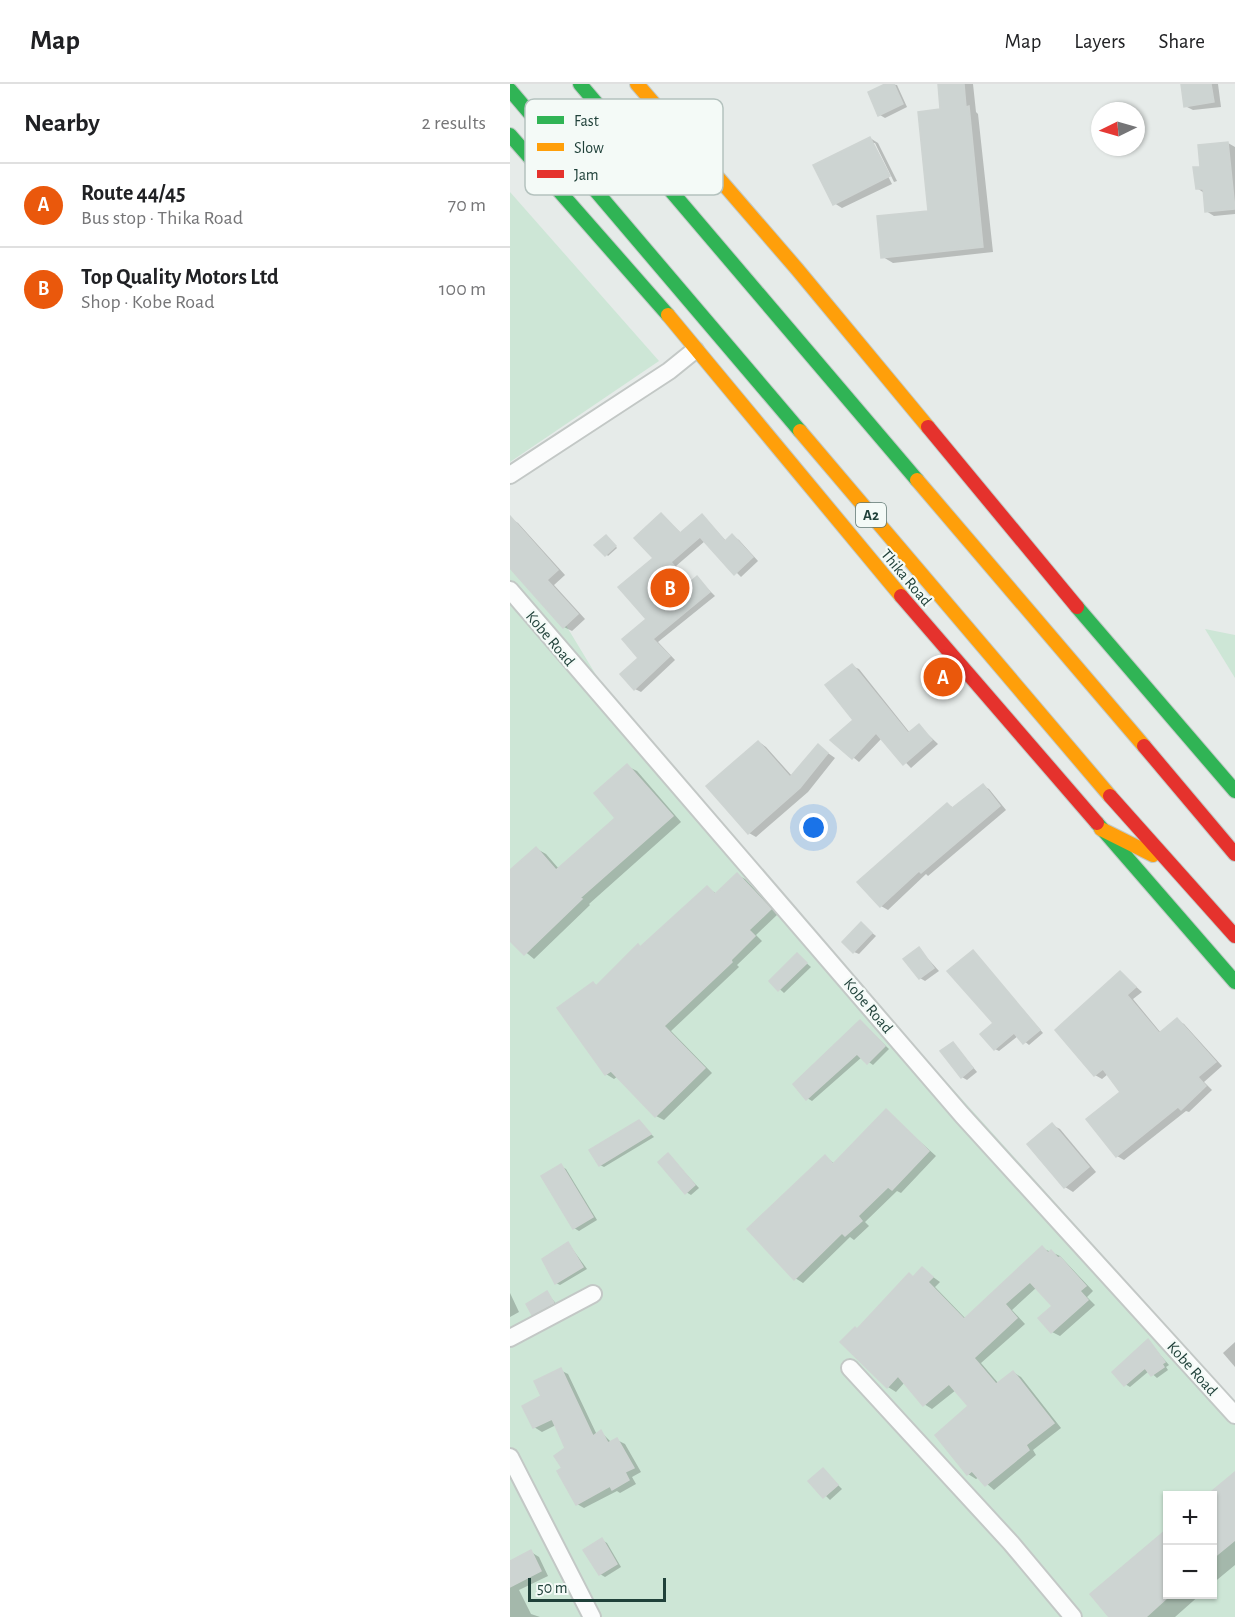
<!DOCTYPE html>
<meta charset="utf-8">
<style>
:root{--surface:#fff;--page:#f6f6f6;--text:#202124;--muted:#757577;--line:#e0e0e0;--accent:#ea580c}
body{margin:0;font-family:"Alegreya Sans",sans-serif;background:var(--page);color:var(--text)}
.controls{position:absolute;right:18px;bottom:18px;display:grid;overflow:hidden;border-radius:0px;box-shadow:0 2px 4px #0004}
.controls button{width:54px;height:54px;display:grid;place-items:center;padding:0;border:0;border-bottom:2px solid var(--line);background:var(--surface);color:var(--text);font:30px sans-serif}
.compass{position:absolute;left:581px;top:18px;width:54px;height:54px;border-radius:50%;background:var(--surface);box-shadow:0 2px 4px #0004;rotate:265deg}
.scale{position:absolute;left:18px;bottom:15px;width:138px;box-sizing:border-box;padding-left:6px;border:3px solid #20413a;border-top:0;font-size:16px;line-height:21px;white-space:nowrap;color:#20413a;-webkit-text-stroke:4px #f4faf7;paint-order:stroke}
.you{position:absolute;left:304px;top:744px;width:21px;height:21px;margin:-15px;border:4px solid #fff;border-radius:50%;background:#1a73e8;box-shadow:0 0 0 9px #1a73e833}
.badge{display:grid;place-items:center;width:39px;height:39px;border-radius:50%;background:var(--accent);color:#fff;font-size:20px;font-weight:700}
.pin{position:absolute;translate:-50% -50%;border:3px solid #fff;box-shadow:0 2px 6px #0006}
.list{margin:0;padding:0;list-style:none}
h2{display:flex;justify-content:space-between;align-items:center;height:78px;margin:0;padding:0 24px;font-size:26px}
h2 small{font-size:20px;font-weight:400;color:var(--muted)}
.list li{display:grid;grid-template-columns:39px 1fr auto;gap:18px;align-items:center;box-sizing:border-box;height:84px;padding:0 24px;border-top:2px solid var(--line)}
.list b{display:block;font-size:22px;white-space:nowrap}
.list p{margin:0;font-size:20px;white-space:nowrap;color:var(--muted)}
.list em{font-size:20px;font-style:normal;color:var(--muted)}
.map{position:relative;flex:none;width:725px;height:1533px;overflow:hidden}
header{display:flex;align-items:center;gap:36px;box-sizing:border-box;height:84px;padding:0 30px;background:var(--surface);border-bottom:2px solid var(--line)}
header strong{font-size:28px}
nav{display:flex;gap:33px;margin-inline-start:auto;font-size:21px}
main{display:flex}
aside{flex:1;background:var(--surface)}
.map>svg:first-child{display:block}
.green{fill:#cde6d6;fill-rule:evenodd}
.shadow{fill:#0003}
.building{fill:#cdd4d2;stroke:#ced4d2;stroke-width:1.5}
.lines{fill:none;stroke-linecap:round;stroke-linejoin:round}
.street-casing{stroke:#c3c8c6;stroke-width:20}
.fast-casing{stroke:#c1c9c6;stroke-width:16}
.slow-casing{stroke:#c1c9c6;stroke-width:16}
.jam-casing{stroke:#c1c9c6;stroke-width:16}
.street{stroke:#fbfcfc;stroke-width:16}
.fast{stroke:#30b455;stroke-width:14}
.slow{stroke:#ff9f0a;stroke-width:14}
.jam{stroke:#e5322d;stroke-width:14}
.labels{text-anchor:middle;stroke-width:4.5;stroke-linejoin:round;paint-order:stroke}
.shield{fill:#f4faf7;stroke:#607873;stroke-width:1.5}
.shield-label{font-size:15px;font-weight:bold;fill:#20413a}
.street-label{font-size:16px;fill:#20413a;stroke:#f4faf7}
.key{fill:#f4faf7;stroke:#b4c2be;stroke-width:1.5}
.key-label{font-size:16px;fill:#20413a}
</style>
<header>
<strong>Map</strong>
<nav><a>Map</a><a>Layers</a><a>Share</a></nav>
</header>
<main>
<aside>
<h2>Nearby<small>2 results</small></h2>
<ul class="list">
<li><span class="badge">A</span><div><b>Route 44/45</b><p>Bus stop · Thika Road</p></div><em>70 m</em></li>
<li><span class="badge">B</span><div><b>Top Quality Motors Ltd</b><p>Shop · Kobe Road</p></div><em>100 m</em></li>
</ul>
</aside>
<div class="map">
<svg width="725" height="1533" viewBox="0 0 725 1533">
<rect width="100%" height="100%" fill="#e6ebe9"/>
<g class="green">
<polygon points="0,108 149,277 0,378"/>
<path d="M0,449L120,647L725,1318V1533H0ZM658,1412H702V1510H658Z"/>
<polygon points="695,545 725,551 725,594"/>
</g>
<g class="shadow">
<polygon points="379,0 387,1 397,23 375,34 370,31"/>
<polygon points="429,0 463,0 466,28 468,30 483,168 383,179 373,173 420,128 432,27"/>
<polygon points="672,0 708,0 711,23 683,26 675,22"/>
<polygon points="360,54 368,59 387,97 384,98 365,59 361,59 382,100 332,124 324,119"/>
<polygon points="718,59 725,63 725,130 704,132 696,127 694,109 687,104 692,84"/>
<polygon points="151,430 172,450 193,432 217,458 223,452 229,456 248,477 231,493 195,457 166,482 181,499 187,494 205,512 148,558 165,576 131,608 125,605 138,536"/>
<polygon points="0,434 8,439 55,491 44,501 75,535 62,547 54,543 0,482"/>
<polygon points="99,454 107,464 98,472 87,461"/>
<polygon points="342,582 349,585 400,649 409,642 428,660 401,684 372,654 349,678 322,656 345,636"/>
<polygon points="249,658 256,663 282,692 308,662 325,674 298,708 246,753 239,749"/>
<polygon points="117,682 127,687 171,738 79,820 80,821 24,875 0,855 0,788 27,765 36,770 49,785 108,734"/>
<polygon points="473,702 479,705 496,726 418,792 416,790 378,826 371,822 349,798 437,720 444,724"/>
<polygon points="227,791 235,795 268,830 246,851 252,857 227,881 229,883 161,947 202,989 154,1036 146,1032 108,992 104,995 96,990 84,900 87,902 197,804 207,810"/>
<polygon points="351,840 366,852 349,870 344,868"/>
<polygon points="409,865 429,887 415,897 410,894"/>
<polygon points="463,868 533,949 519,961 508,952 489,967 485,965 485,939"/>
<polygon points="287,871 301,883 274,909 261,897"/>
<polygon points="611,889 632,908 623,915 651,949 667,936 674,940 712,982 694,998 702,1006 679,1028 676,1027 614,1076 607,1072 578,1036 613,1008 598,990 592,995 585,991 547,946"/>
<polygon points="351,938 379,965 363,981 352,973 302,1017 297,1014"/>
<polygon points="443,959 467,988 457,996 452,993"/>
<polygon points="376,1027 426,1072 391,1109 387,1107 355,1138 359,1142 344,1156 340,1153 293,1199 285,1194 315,1073 325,1080"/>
<polygon points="129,1038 144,1053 94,1083 90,1081"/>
<polygon points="542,1041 550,1045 586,1088 563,1108 555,1103 519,1060"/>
<polygon points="158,1071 189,1104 181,1111 176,1108"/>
<polygon points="51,1082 56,1085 87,1136 69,1147 64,1144"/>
<polygon points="58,1159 77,1185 50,1201 46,1199"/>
<polygon points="532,1164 550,1172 583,1207 577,1213 585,1221 550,1252 542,1248 544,1222 527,1203 502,1226 515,1240 471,1279 489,1300 503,1288 511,1293 551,1344 523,1366 526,1371 484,1406 469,1393 466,1395 458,1390 428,1352 460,1323 446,1306 422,1325 414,1320 395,1298 386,1308 378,1303 348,1247 412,1185 430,1198 425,1203 456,1235"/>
<polygon points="0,1209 9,1228 0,1233"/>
<polygon points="37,1209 48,1222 28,1232 23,1229"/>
<polygon points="638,1257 659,1281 656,1283 658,1286 647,1294 639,1287 620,1303 615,1300"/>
<polygon points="725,1258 725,1283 713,1269"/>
<polygon points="50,1286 58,1290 87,1351 91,1348 102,1359 107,1356 115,1360 131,1388 122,1393 126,1400 110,1409 107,1407 74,1424 67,1420 54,1385 57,1365 46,1341 32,1348 24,1343 33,1313"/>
<polygon points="313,1386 332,1405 320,1416 301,1397"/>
<polygon points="725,1390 725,1481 702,1500 702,1412 700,1412"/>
<polygon points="658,1447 658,1510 691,1510 665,1533 601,1533 582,1511"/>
<polygon points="92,1456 97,1459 111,1483 95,1493 90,1490"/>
<polygon points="21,1468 29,1473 38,1492 9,1506 21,1530 30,1533 0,1533 0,1477"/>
</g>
<g class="building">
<polygon points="375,0 384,0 393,20 368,32 358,8"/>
<polygon points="428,0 454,0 456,23 459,22 473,163 371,174 367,132 418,127 408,28 430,25"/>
<polygon points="671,0 701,0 704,18 674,23"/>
<polygon points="360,53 380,92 323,121 303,81"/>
<polygon points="718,58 725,125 695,128 693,105 686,105 683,83 690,83 688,61"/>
<polygon points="151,429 170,449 192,430 215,457 222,450 243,473 224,491 190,453 161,478 179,499 187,492 200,508 143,555 160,572 124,606 110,590 128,574 112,555 136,535 108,503 143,474 124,454"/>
<polygon points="0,432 48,486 37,496 68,530 53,544 0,484"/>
<polygon points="96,451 106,462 95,472 84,461"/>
<polygon points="342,580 398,649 409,640 422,656 393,681 366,649 342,675 320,656 343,636 315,601"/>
<polygon points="248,657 280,693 308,660 318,669 290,704 238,750 196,702"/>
<polygon points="117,680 163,732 70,814 72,815 14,871 0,857 0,786 26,763 46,786 105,734 84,709"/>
<polygon points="473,700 490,722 411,789 409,787 370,823 347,798 437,719 442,724"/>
<polygon points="227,789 261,825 239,846 245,852 221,876 222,878 154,942 195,984 145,1033 101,987 95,991 47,924 83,898 86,902 128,860 130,863 197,802 205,810"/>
<polygon points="351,838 362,849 343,869 332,858"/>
<polygon points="409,863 424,884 409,895 393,875"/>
<polygon points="463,866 530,946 513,960 504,949 484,966 470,950 483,939 437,887"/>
<polygon points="287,869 297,879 268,907 259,897"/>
<polygon points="610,887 626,903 617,911 649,949 667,934 706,978 688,993 696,1002 671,1026 668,1023 606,1073 576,1035 610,1008 593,985 584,992 545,946"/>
<polygon points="350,936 375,962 357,980 347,970 296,1016 283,1000"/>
<polygon points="443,958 463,984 451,994 430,967"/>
<polygon points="376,1025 419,1067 382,1106 378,1103 348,1132 352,1137 335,1152 332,1149 284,1196 237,1145 315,1071 323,1080"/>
<polygon points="129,1036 141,1050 89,1082 79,1066"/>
<polygon points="542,1039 579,1083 554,1104 517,1060"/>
<polygon points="158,1069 185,1101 175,1110 148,1078"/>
<polygon points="51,1080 83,1133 63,1145 31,1092"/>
<polygon points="58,1158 73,1183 45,1200 32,1175"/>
<polygon points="532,1162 538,1169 541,1166 548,1174 550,1173 576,1202 570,1207 578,1216 541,1249 528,1234 542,1222 520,1198 495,1220 507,1234 464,1274 486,1300 503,1287 544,1339 516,1361 519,1366 475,1402 462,1387 457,1391 425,1351 458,1322 439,1300 413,1322 388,1292 377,1304 330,1258 345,1243 347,1245 399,1189 403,1193 412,1183 423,1193 418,1198 454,1235"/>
<polygon points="37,1207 44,1219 22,1231 16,1220"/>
<polygon points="638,1255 655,1278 652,1280 654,1283 641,1292 635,1284 614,1302 602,1288"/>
<polygon points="51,1284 83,1352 91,1346 98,1359 107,1354 124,1384 115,1388 119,1396 102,1406 100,1402 66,1421 47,1387 52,1384 44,1372 55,1364 42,1335 23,1344 12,1322 31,1312 24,1297"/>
<polygon points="313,1384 328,1401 313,1414 298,1397"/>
<polygon points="725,1388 725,1456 702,1475 702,1407"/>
<polygon points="657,1445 657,1514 636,1533 599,1533 580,1510"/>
<polygon points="92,1454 107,1480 89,1491 73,1466"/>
<polygon points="21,1466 31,1487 0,1503 0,1477"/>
</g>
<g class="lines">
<defs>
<g id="street">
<polyline points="0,391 159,287 185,266"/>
<polyline points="0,506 452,1031 725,1331"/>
<polyline points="0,1254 83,1210"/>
<polyline points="340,1284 501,1459 563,1533"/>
<polyline points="0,1373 82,1533"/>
</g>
<g id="fast">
<polyline points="70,0 407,396"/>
<polyline points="0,6 290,347"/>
<polyline points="0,51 158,231"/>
<polyline points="567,523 725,707"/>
<polyline points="587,739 725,898"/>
</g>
<g id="slow">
<polyline points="127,0 287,185 418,343"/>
<polyline points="158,231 391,512"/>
<polyline points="290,347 600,712"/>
<polyline points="407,396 634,662"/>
<polyline points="591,745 643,771"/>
</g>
<g id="jam">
<polyline points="418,343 567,523"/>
<polyline points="391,512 587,739"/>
<polyline points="634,662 725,770"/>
<polyline points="600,712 725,852"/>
</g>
</defs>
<use href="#street" class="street-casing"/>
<use href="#fast" class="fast-casing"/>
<use href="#slow" class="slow-casing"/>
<use href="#jam" class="jam-casing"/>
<use href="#street" class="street"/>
<use href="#fast" class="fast"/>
<use href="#slow" class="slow"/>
<use href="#jam" class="jam"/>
</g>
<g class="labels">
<rect class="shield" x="346" y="419" width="30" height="24" rx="4.5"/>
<g class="shield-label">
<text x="361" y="436">A2</text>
</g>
<g class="street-label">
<text transform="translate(397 493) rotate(50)" y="6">Thika Road</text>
<text transform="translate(41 554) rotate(50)" y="6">Kobe Road</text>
<text transform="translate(359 921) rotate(50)" y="6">Kobe Road</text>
<text transform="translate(683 1284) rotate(48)" y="6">Kobe Road</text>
</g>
</g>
<rect x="15" y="15" width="198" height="96" rx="9" class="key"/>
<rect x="27" y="32" width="27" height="8" fill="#30b455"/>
<rect x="27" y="59" width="27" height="8" fill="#ff9f0a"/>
<rect x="27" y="86" width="27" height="8" fill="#e5322d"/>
<g class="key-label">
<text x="64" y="42">Fast</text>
<text x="64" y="69">Slow</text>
<text x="64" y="96">Jam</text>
</g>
</svg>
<div class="controls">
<button>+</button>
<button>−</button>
</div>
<svg class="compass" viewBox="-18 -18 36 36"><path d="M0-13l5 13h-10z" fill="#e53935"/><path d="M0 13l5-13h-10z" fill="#757577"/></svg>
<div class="scale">50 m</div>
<div class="you"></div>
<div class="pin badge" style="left:433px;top:593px">A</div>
<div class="pin badge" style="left:160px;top:504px">B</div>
</div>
</main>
